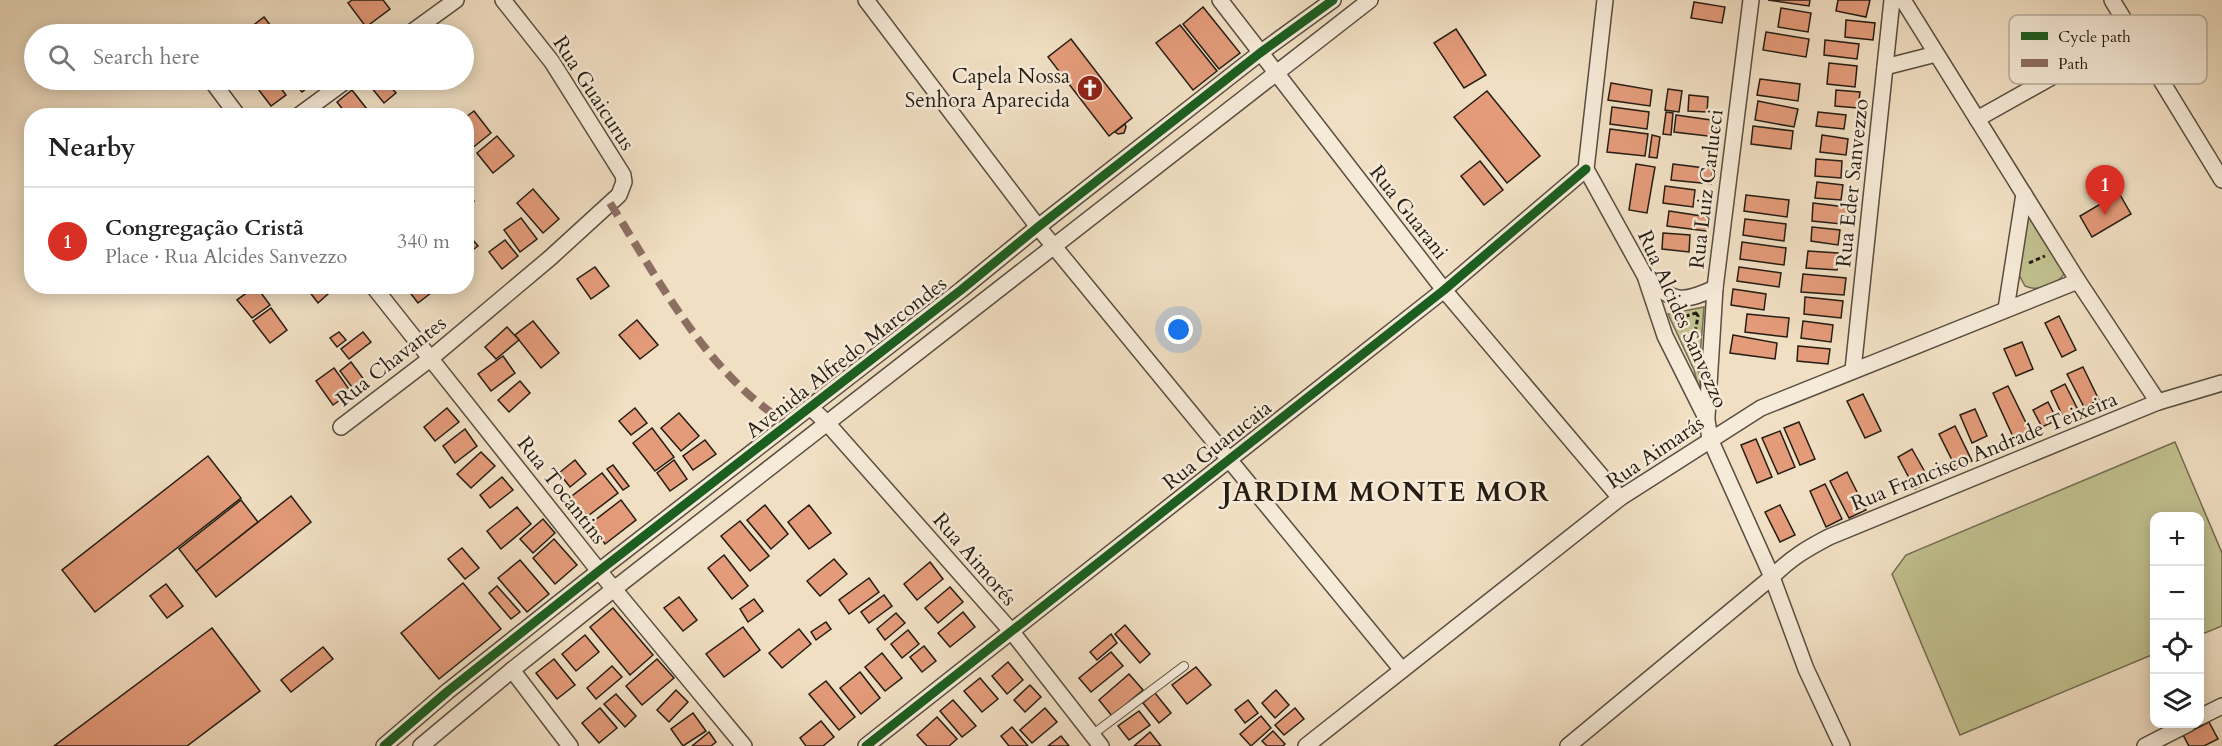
<!DOCTYPE html>
<meta charset="utf-8">
<style>
:root{--surface:#fff;--page:#f6f6f6;--text:#222;--muted:#767676;--line:#e0e0e0;--accent:#d93025}
body{margin:0;font-family:Cardo,serif;background:var(--page);color:var(--text)}
.controls{position:absolute;right:18px;bottom:18px;display:grid;overflow:hidden;border-radius:12px;box-shadow:0 3px 15px #0003}
.controls button{width:54px;height:54px;display:grid;place-items:center;padding:0;border:0;border-bottom:2px solid var(--line);background:var(--surface);color:var(--text);font:30px sans-serif}
.you{position:absolute;left:1179px;top:330px;width:21px;height:21px;margin:-15px;border:4px solid #fff;border-radius:50%;background:#1a73e8;box-shadow:0 0 0 9px #1a73e833}
.badge{display:grid;place-items:center;width:39px;height:39px;border-radius:50%;background:var(--accent);color:#fff;font-size:20px;font-weight:700}
.pin{position:absolute;translate:-50% -50px;filter:drop-shadow(0 2px 3px #0008)}
.pin::after{content:'';position:absolute;top:32px;width:21px;height:18px;background:inherit;clip-path:polygon(0 0,100% 0,50% 100%)}
.list{margin:0;padding:0;list-style:none}
h2{display:flex;justify-content:space-between;align-items:center;height:78px;margin:0;padding:0 24px;font-size:26px}
h2 small{font-size:20px;font-weight:400;color:var(--muted)}
.list li{display:grid;grid-template-columns:39px 1fr auto;gap:18px;align-items:center;box-sizing:border-box;height:108px;padding:0 24px;border-top:2px solid var(--line)}
.list b{display:block;font-size:22px;white-space:nowrap}
.list p{margin:0;font-size:20px;white-space:nowrap;color:var(--muted)}
.list em{font-size:20px;font-style:normal;color:var(--muted)}
.icon{flex:none;width:33px;height:33px;fill:none;stroke:currentColor;stroke-width:2;stroke-linecap:round;stroke-linejoin:round}
.map{position:relative;flex:none;width:2222px;height:746px;overflow:hidden}
.search{position:absolute;background:var(--surface);box-shadow:0 3px 15px #0003;left:24px;top:24px;width:450px;height:66px;display:flex;align-items:center;gap:15px;box-sizing:border-box;padding:0 21px;border-radius:33px;color:var(--muted);font-size:22px}
.panel{position:absolute;background:var(--surface);box-shadow:0 3px 15px #0003;left:24px;top:108px;width:450px;height:186px;border-radius:24px}
.map>svg:first-child{display:block}
.green{fill:#c1c08f;stroke:#736e51;stroke-width:1.5}
.building{fill:#e49b7a;stroke:#251d13;stroke-width:1.5}
.lines{fill:none;stroke-linecap:round;stroke-linejoin:round}
.service-casing{stroke:#584e3f;stroke-width:10}
.minor-casing{stroke:#584e3f;stroke-width:18}
.path{stroke:#251d13;stroke-width:3;stroke-dasharray:4.5 3;stroke-linecap:butt}
.service{stroke:#f6ead8;stroke-width:8}
.minor{stroke:#f6ead8;stroke-width:15}
.quiet{stroke:#8d6e63;stroke-width:8;stroke-dasharray:15 8;stroke-linecap:butt}
.cycleway-casing{stroke:#f6ead8;stroke-width:13}
.cycleway{stroke:#1b5e20;stroke-width:9}
.labels{text-anchor:middle;stroke-width:5;stroke-linejoin:round;paint-order:stroke}
.poi-label{font-size:21px;fill:#251d13;stroke:#f6ead8;text-anchor:end}
.street-label{font-size:21px;fill:#251d13;stroke:#f6ead8}
.district-label{font-size:27px;font-weight:bold;letter-spacing:1.5px;fill:#251d13;stroke:#f6ead8}
.key{fill:#f6ead8;stroke:#b7ac9d;stroke-width:1.5}
.key-label{font-size:16px;fill:#251d13}
</style>
<div class="map">
<svg width="2222" height="746" viewBox="0 0 2222 746">
<rect width="100%" height="100%" fill="#f1dfc3"/>
<filter id="stains"><feTurbulence type="fractalNoise" baseFrequency=".00333" numOctaves="4"/><feColorMatrix values="0 0 0 0 .2 0 0 0 0 .09 0 0 0 0 .02 0 0 0 .5 -.17"/></filter>
<radialGradient id="worn" r=".72"><stop offset=".6" stop-color="#630" stop-opacity="0"/><stop offset="1" stop-color="#630" stop-opacity=".3"/></radialGradient>
<g class="green">
<path d="M2029,216L2066,271C2058,285 2040,292 2025,286L2019,275L2026,220Z"/>
<polygon points="1704,307 1699,370 1701,397 1694,370 1668,314"/>
<polygon points="2175,442 2222,553 2222,626 2200,635 2200,516 2154,516 2154,654 1960,735 1892,574 1906,555"/>
</g>
<g class="building">
<polygon points="352,0 383,0 390,9 366,27 348,3"/>
<polygon points="1768,0 1810,0 1809,6"/>
<polygon points="1838,0 1870,0 1866,17 1836,11"/>
<polygon points="1694,2 1725,7 1722,23 1691,18"/>
<polygon points="1203,7 1240,53 1219,69 1183,24"/>
<polygon points="1781,8 1811,13 1808,32 1778,27"/>
<polygon points="264,17 277,34 242,34"/>
<polygon points="1846,20 1875,23 1873,40 1845,37"/>
<polygon points="1180,25 1217,71 1193,90 1156,43"/>
<polygon points="1456,29 1486,75 1464,88 1434,43"/>
<polygon points="1766,32 1809,39 1806,57 1763,50"/>
<polygon points="1071,39 1132,118 1109,136 1048,57"/>
<polygon points="1825,40 1859,44 1857,59 1824,55"/>
<polygon points="1829,63 1857,66 1855,87 1827,84"/>
<polygon points="1760,79 1800,84 1798,101 1757,95"/>
<polygon points="249,80 262,80 249,89 244,83"/>
<polygon points="271,80 275,80 286,95 271,106 258,89"/>
<polygon points="292,80 317,80 302,92"/>
<polygon points="378,80 385,80 396,93 384,103 370,86"/>
<polygon points="391,80 411,80 399,89"/>
<polygon points="1611,83 1652,90 1650,106 1608,100"/>
<polygon points="1668,89 1682,91 1679,112 1665,110"/>
<polygon points="352,90 370,113 367,116 348,116 337,102"/>
<polygon points="1836,90 1860,92 1858,108 1835,106"/>
<polygon points="1487,91 1540,156 1507,183 1454,117"/>
<polygon points="1689,95 1708,97 1707,112 1688,111"/>
<polygon points="1758,101 1798,109 1794,127 1755,120"/>
<polygon points="1612,107 1649,112 1647,129 1610,124"/>
<polygon points="474,111 491,133 471,149 466,144 466,117"/>
<polygon points="1666,112 1673,113 1671,135 1663,134"/>
<polygon points="1818,112 1846,115 1844,129 1816,126"/>
<polygon points="1676,115 1718,121 1716,137 1674,132"/>
<polygon points="1125,124 1126,127 1124,133 1118,134 1115,132"/>
<polygon points="1753,126 1793,131 1791,149 1751,144"/>
<polygon points="1610,129 1648,134 1645,156 1607,152"/>
<polygon points="1652,135 1660,137 1657,158 1649,157"/>
<polygon points="1822,135 1848,139 1846,155 1820,152"/>
<polygon points="497,136 514,156 493,173 477,153"/>
<polygon points="1816,159 1842,161 1841,178 1815,176"/>
<polygon points="1480,161 1503,190 1484,205 1461,176"/>
<polygon points="1636,164 1655,167 1647,213 1629,210"/>
<polygon points="1673,164 1713,169 1711,184 1671,180"/>
<polygon points="1817,182 1843,185 1841,200 1815,198"/>
<polygon points="1665,186 1695,190 1693,207 1663,203"/>
<polygon points="533,189 559,219 543,233 517,203"/>
<polygon points="466,191 474,201 466,207"/>
<polygon points="2119,193 2131,214 2092,237 2080,216"/>
<polygon points="1746,195 1789,200 1787,217 1744,211"/>
<polygon points="1813,203 1854,208 1852,225 1812,221"/>
<polygon points="1669,211 1708,217 1706,231 1667,226"/>
<polygon points="521,218 537,239 520,252 504,230"/>
<polygon points="1745,219 1786,224 1784,241 1743,235"/>
<polygon points="1812,227 1840,230 1838,245 1811,241"/>
<polygon points="466,232 478,246 466,255"/>
<polygon points="1663,233 1690,235 1689,252 1662,249"/>
<polygon points="505,240 518,256 502,269 489,252"/>
<polygon points="1742,242 1786,248 1784,265 1740,259"/>
<polygon points="1808,251 1838,253 1837,270 1806,268"/>
<polygon points="595,267 609,286 591,299 577,279"/>
<polygon points="1739,267 1781,273 1779,287 1737,281"/>
<polygon points="1803,274 1846,278 1844,295 1801,292"/>
<polygon points="256,286 270,305 252,318 237,300"/>
<polygon points="305,286 337,286 318,303"/>
<polygon points="405,286 440,286 418,303"/>
<polygon points="1733,289 1766,294 1764,310 1731,305"/>
<polygon points="1805,297 1843,301 1841,318 1804,314"/>
<polygon points="271,308 287,330 270,343 253,321"/>
<polygon points="1747,314 1789,318 1787,337 1745,332"/>
<polygon points="2059,316 2076,350 2062,357 2045,323"/>
<polygon points="637,320 658,345 640,359 619,335"/>
<polygon points="533,321 559,353 541,368 515,335"/>
<polygon points="1803,321 1833,325 1831,342 1801,338"/>
<polygon points="507,327 519,340 496,359 485,347"/>
<polygon points="339,332 346,340 337,347 330,338"/>
<polygon points="363,332 371,342 349,359 341,349"/>
<polygon points="1733,335 1777,343 1775,359 1730,353"/>
<polygon points="2022,342 2033,369 2016,376 2004,349"/>
<polygon points="1798,346 1830,349 1828,364 1797,361"/>
<polygon points="503,356 515,373 491,391 478,374"/>
<polygon points="351,362 365,381 354,390 340,371"/>
<polygon points="2083,367 2099,400 2084,407 2067,374"/>
<polygon points="334,368 351,392 333,405 316,381"/>
<polygon points="520,381 530,393 509,412 498,400"/>
<polygon points="2065,384 2078,410 2063,417 2051,391"/>
<polygon points="2008,386 2031,433 2015,441 1993,393"/>
<polygon points="1863,394 1881,431 1865,438 1847,401"/>
<polygon points="2048,402 2057,420 2042,427 2033,410"/>
<polygon points="447,408 459,422 435,441 424,427"/>
<polygon points="635,408 647,423 631,435 619,421"/>
<polygon points="1975,409 1987,436 1972,443 1960,415"/>
<polygon points="679,413 699,436 681,451 661,428"/>
<polygon points="1799,422 1815,459 1800,465 1784,428"/>
<polygon points="1955,426 1972,461 1956,468 1939,434"/>
<polygon points="652,428 674,457 655,471 633,443"/>
<polygon points="465,429 477,446 455,463 443,446"/>
<polygon points="1780,431 1795,467 1778,474 1762,438"/>
<polygon points="1756,439 1772,477 1757,483 1741,445"/>
<polygon points="705,440 716,454 693,470 683,456"/>
<polygon points="1912,449 1930,481 1915,489 1898,457"/>
<polygon points="481,452 495,466 471,488 457,474"/>
<polygon points="208,456 241,498 95,612 62,570"/>
<polygon points="575,460 586,474 570,487 559,473"/>
<polygon points="674,460 687,479 670,491 657,473"/>
<polygon points="613,465 629,486 623,490 607,469"/>
<polygon points="1847,472 1866,510 1849,518 1830,481"/>
<polygon points="602,473 618,493 584,519 568,499"/>
<polygon points="502,477 513,490 490,508 480,495"/>
<polygon points="1825,484 1842,519 1826,527 1810,491"/>
<polygon points="291,496 311,522 216,597 196,571"/>
<polygon points="241,500 258,522 196,571 179,549"/>
<polygon points="621,500 636,520 605,544 590,524"/>
<polygon points="765,505 788,534 771,549 747,520"/>
<polygon points="809,505 831,533 809,549 788,522"/>
<polygon points="1780,505 1795,535 1780,542 1765,512"/>
<polygon points="517,507 531,524 501,549 487,531"/>
<polygon points="543,519 555,533 533,553 520,539"/>
<polygon points="740,521 769,556 750,571 721,536"/>
<polygon points="554,539 577,565 555,584 533,558"/>
<polygon points="462,548 479,568 465,579 448,559"/>
<polygon points="724,555 748,586 732,599 708,568"/>
<polygon points="834,559 847,574 820,596 807,581"/>
<polygon points="520,560 549,594 527,612 498,578"/>
<polygon points="930,562 943,579 917,600 904,584"/>
<polygon points="869,578 879,592 849,614 839,600"/>
<polygon points="463,583 501,629 439,679 401,633"/>
<polygon points="166,584 183,606 167,618 150,596"/>
<polygon points="497,586 520,612 511,619 489,593"/>
<polygon points="950,587 963,602 938,623 925,608"/>
<polygon points="884,595 892,606 869,623 861,612"/>
<polygon points="679,597 697,620 683,631 664,608"/>
<polygon points="754,599 763,611 748,622 740,609"/>
<polygon points="613,608 653,655 630,675 590,627"/>
<polygon points="963,612 975,627 950,647 938,633"/>
<polygon points="896,613 905,623 885,640 877,629"/>
<polygon points="826,622 831,629 816,640 811,632"/>
<polygon points="1125,625 1150,654 1140,663 1115,634"/>
<polygon points="743,627 760,650 724,677 706,654"/>
<polygon points="212,628 260,691 187,746 54,746"/>
<polygon points="799,629 811,644 782,668 769,653"/>
<polygon points="908,630 919,644 902,658 891,644"/>
<polygon points="1111,634 1117,643 1097,660 1090,652"/>
<polygon points="585,635 599,652 576,671 562,654"/>
<polygon points="924,646 936,661 922,672 910,657"/>
<polygon points="323,647 333,659 291,692 281,680"/>
<polygon points="1111,652 1123,666 1091,692 1079,678"/>
<polygon points="882,653 902,678 885,691 865,667"/>
<polygon points="554,659 575,685 557,699 536,673"/>
<polygon points="657,659 674,678 642,705 626,686"/>
<polygon points="1008,662 1023,680 1007,694 992,676"/>
<polygon points="612,666 622,677 596,699 587,688"/>
<polygon points="1196,667 1211,685 1187,704 1172,685"/>
<polygon points="860,672 880,698 861,714 840,688"/>
<polygon points="1129,674 1143,690 1112,716 1099,700"/>
<polygon points="980,678 998,699 982,712 964,691"/>
<polygon points="826,681 855,717 839,730 809,694"/>
<polygon points="1030,685 1041,697 1025,712 1014,700"/>
<polygon points="676,690 688,702 669,722 657,710"/>
<polygon points="1276,690 1289,705 1275,718 1262,703"/>
<polygon points="1155,693 1171,713 1159,723 1143,703"/>
<polygon points="616,694 636,716 625,727 604,704"/>
<polygon points="953,700 976,726 962,737 940,711"/>
<polygon points="1248,700 1258,713 1245,723 1235,710"/>
<polygon points="600,708 617,728 599,743 582,723"/>
<polygon points="1045,708 1057,722 1032,743 1020,730"/>
<polygon points="1295,708 1304,719 1284,735 1275,725"/>
<polygon points="1139,711 1150,725 1129,740 1118,726"/>
<polygon points="693,713 706,731 683,746 671,729"/>
<polygon points="1261,716 1271,728 1251,746 1240,734"/>
<polygon points="937,717 957,739 949,746 927,746 917,735"/>
<polygon points="821,721 834,737 823,746 806,746 800,738"/>
<polygon points="2209,722 2218,739 2204,746 2189,746 2183,735"/>
<polygon points="1012,727 1028,746 1009,746 1001,736"/>
<polygon points="1273,731 1285,744 1283,746 1267,746 1262,741"/>
<polygon points="709,732 716,742 711,746 692,746"/>
<polygon points="1150,732 1161,746 1134,746"/>
<polygon points="1061,736 1069,746 1048,746"/>
</g>
<g class="lines">
<defs>
<polyline id="service" points="1092,735 1184,666"/>
<g id="minor">
<polyline points="866,0 1038,227 1402,670"/>
<polyline points="1220,0 1444,290 1620,498"/>
<polyline points="1605,0 1586,169 1645,276 1665,336 1707,420 1710,439 1772,577 1806,669 1842,746"/>
<polyline points="1903,0 2078,281 2158,402"/>
<polyline points="2112,0 2222,180"/>
<polyline points="409,34 456,0"/>
<polyline points="1885,67 1936,54"/>
<polyline points="211,80 238,116"/>
<polyline points="298,116 347,80"/>
<polyline points="1977,119 2132,32"/>
<path d="M1646,277C1673,302 1681,304 1715,288"/>
<polyline points="373,286 599,571 744,746"/>
<polyline points="2006,309 2024,194"/>
<polyline points="1853,370 1892,0"/>
<polyline points="810,407 828,424 1012,632 1101,746"/>
<polyline points="1707,417 1715,288 1751,0"/>
<polyline points="341,427 430,359 550,258 619,195 624,182 623,175 552,62 503,0"/>
<polyline points="512,670 570,746"/>
<polyline points="2200,717 2222,706"/>
<polyline points="384,746 448,691 599,571 961,290 1038,227 1260,53 1333,0"/>
<polyline points="421,746 512,670 614,589 1370,0"/>
<polyline points="866,746 1444,290 1586,169"/>
<polyline points="1306,746 1620,498 1761,408 2078,281"/>
<path d="M1568,746L1772,577C1791,558 1806,549 1829,537L2158,402L2222,383"/>
<polyline points="2145,746 2188,724"/>
</g>
</defs>
<use href="#service" class="service-casing"/>
<use href="#minor" class="minor-casing"/>
<g class="path">
<polyline points="2029,263 2045,256"/>
<polygon points="1696,313 1698,316 1694,339 1689,341 1676,319"/>
</g>
<use href="#service" class="service"/>
<use href="#minor" class="minor"/>
<path class="quiet" d="M610,203C660,282 707,374 788,424"/>
<defs>
<g id="cycleway">
<polyline points="384,746 448,691 599,571 961,290 1038,227 1260,53 1333,0"/>
<polyline points="866,746 1444,290 1586,169"/>
</g>
</defs>
<use href="#cycleway" class="cycleway-casing"/>
<use href="#cycleway" class="cycleway"/>
</g>
<defs>
<symbol id="church-disc" viewBox="-11 -11 22 22"><circle r="9.5" fill="#8f2418" stroke="#f6ead8"/><path d="M-1.2-6h2.4v3.5h3.3v2.4h-3.3V6h-2.4V-.1h-3.3v-2.4h3.3Z" fill="#fff"/></symbol>
</defs>
<g fill-rule="evenodd">
<use href="#church-disc" x="1075" y="73" width="30" height="30"/>
</g>
<g class="labels">
<g class="poi-label">
<text x="1070" y="83">Capela Nossa<tspan x="1070" dy="24">Senhora Aparecida</tspan></text>
</g>
<g class="street-label">
<text transform="translate(594 93) rotate(57)" y="7">Rua Guaicurus</text>
<text transform="translate(1852 183) rotate(-84)" y="7">Rua Eder Sanvezzo</text>
<text transform="translate(1706 189) rotate(-83)" y="7">Rua Luiz Carlucci</text>
<text transform="translate(1409 212) rotate(52)" y="7">Rua Guarani</text>
<text transform="translate(1683 319) rotate(66)" y="7">Rua Alcides Sanvezzo</text>
<text transform="translate(846 357) rotate(-38)" y="7">Avenida Alfredo Marcondes</text>
<text transform="translate(391 361) rotate(-38)" y="7">Rua Chavantes</text>
<text transform="translate(1217 445) rotate(-38)" y="7">Rua Guarucaia</text>
<text transform="translate(1984 451) rotate(-22)" y="7">Rua Francisco Andrade Teixeira</text>
<text transform="translate(1655 452) rotate(-34)" y="7">Rua Aimarás</text>
<text transform="translate(562 490) rotate(52)" y="7">Rua Tocantins</text>
<text transform="translate(975 559) rotate(49)" y="7">Rua Aimorés</text>
</g>
<g class="district-label">
<text x="1386" y="501">JARDIM MONTE MOR</text>
</g>
</g>
<rect x="2009" y="15" width="198" height="69" rx="9" class="key"/>
<rect x="2021" y="32" width="27" height="8" fill="#1b5e20"/>
<rect x="2021" y="59" width="27" height="8" fill="#8d6e63"/>
<g class="key-label">
<text x="2058" y="42">Cycle path</text>
<text x="2058" y="69">Path</text>
</g>
<rect width="100%" height="100%" filter="url(#stains)"/>
<rect width="100%" height="100%" fill="url(#worn)"/>
</svg>
<div class="controls">
<button>+</button>
<button>−</button>
<button><svg class="icon" aria-label="locate" viewBox="0 0 24 24"><circle cx="12" cy="12" r="6"/><path d="M12 2v4M12 18v4M2 12h4M18 12h4"/></svg></button>
<button><svg class="icon" aria-label="layers" viewBox="0 0 24 24"><path d="M12 4l9 5-9 5-9-5zM3 14l9 5 9-5"/></svg></button>
</div>
<div class="you"></div>
<div class="pin badge" style="left:2105px;top:215px">1</div>
<div class="search"><svg class="icon" aria-label="search" viewBox="0 0 24 24"><circle cx="10" cy="10" r="6"/><path d="M15 15l6 6"/></svg>Search here</div>
<section class="panel">
<h2>Nearby<small></small></h2>
<ul class="list">
<li><span class="badge">1</span><div><b>Congregação Cristã</b><p>Place · Rua Alcides Sanvezzo</p></div><em>340 m</em></li>
</ul>
</section>
</div>
